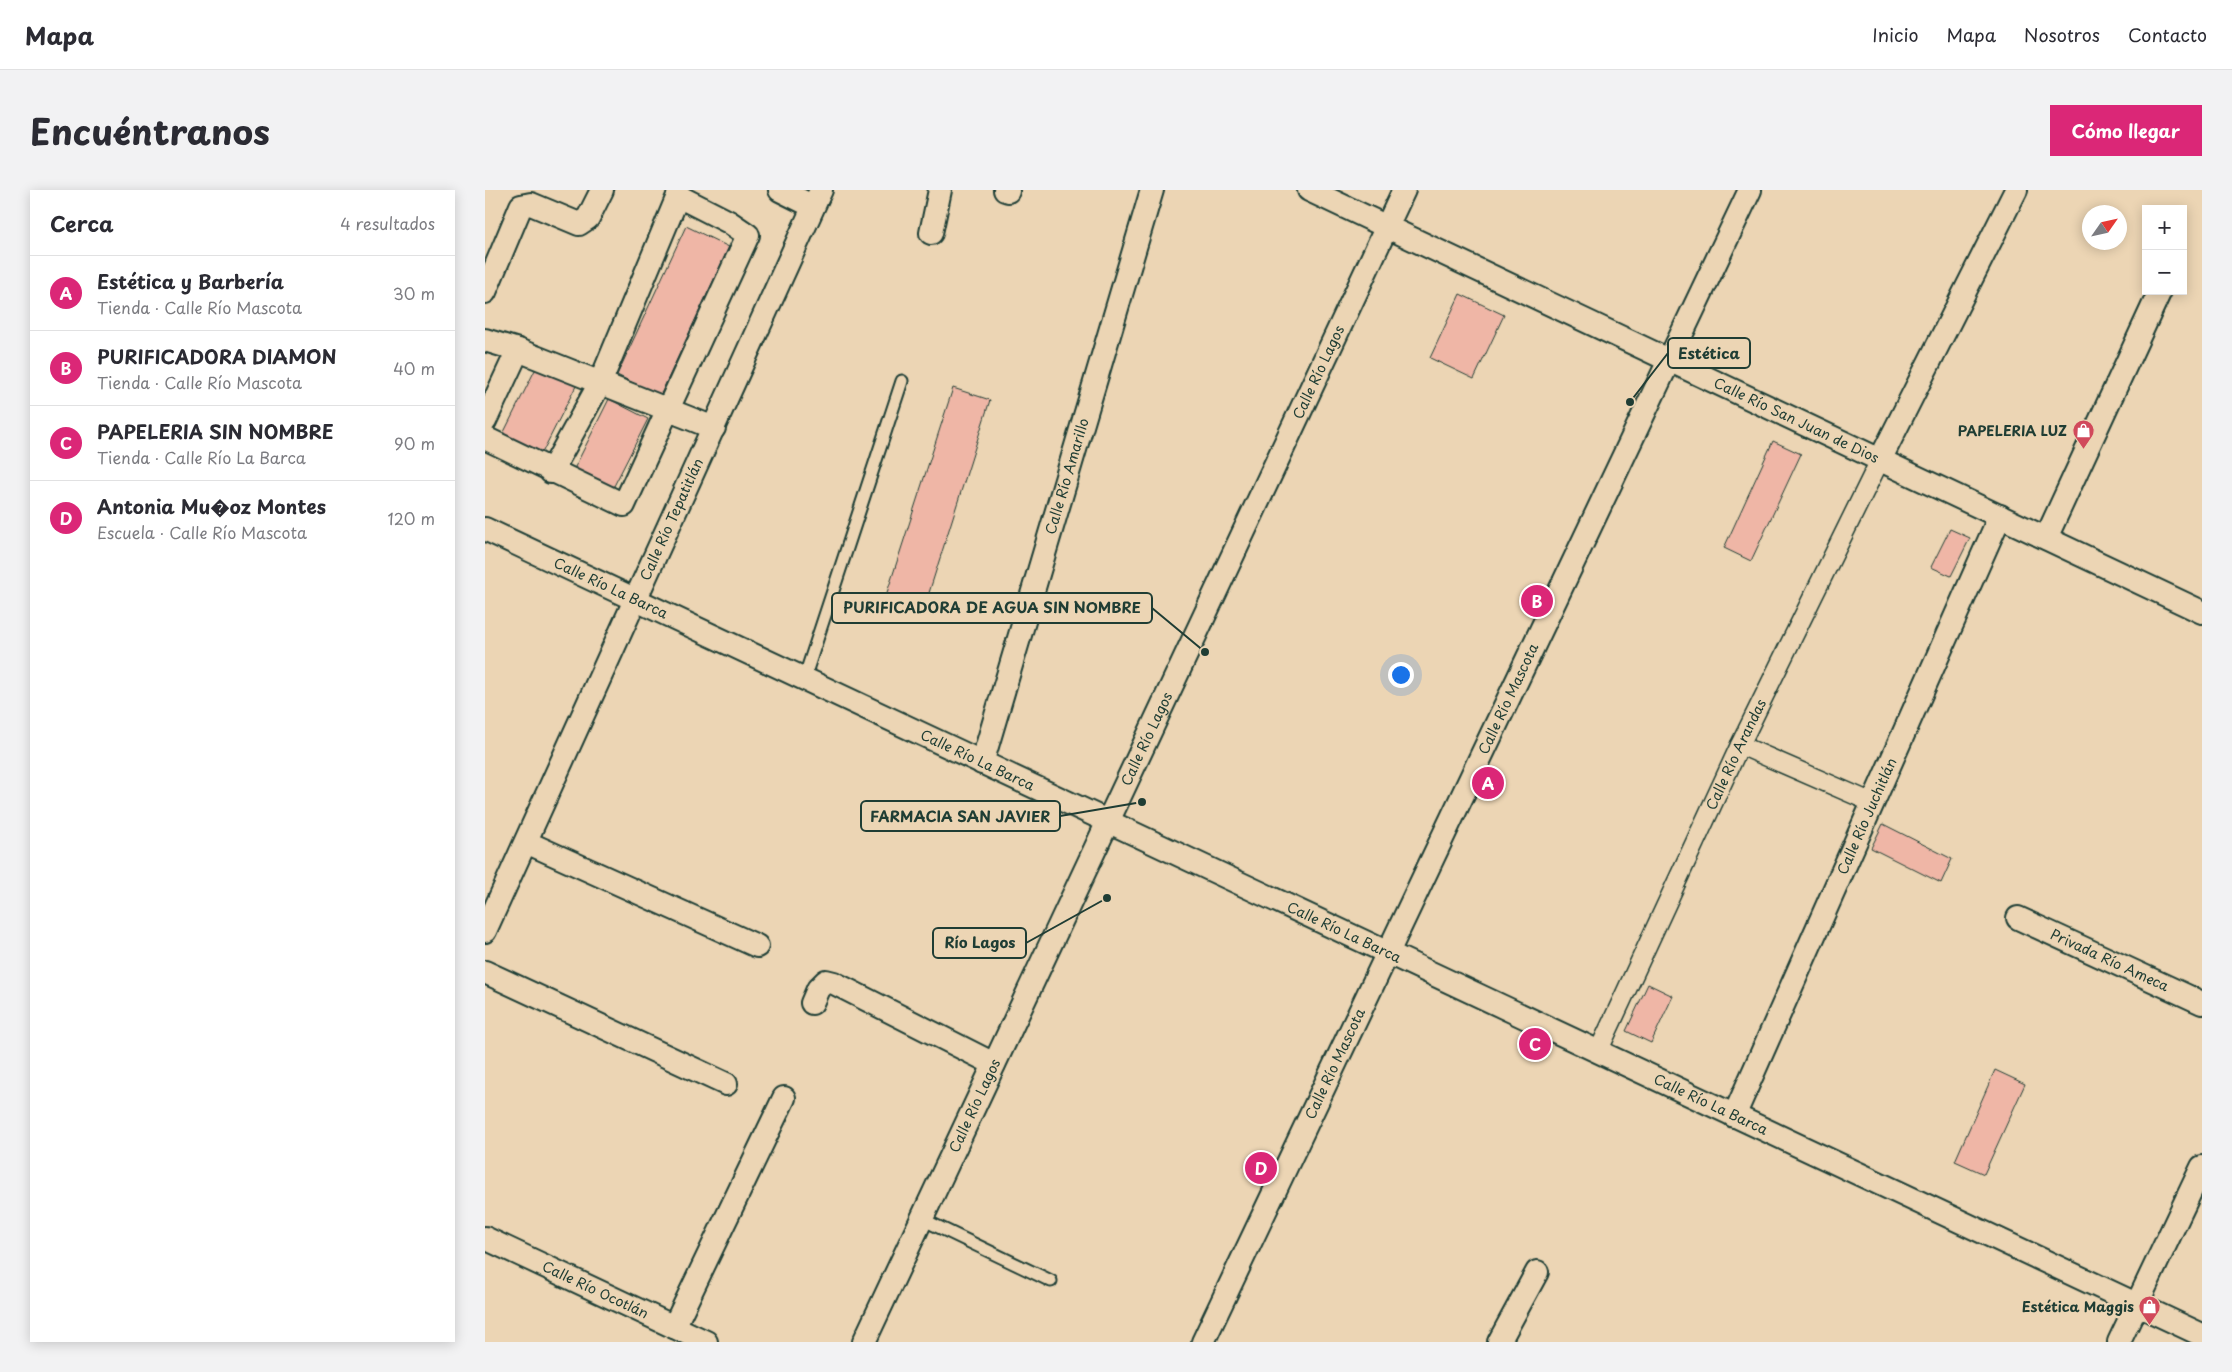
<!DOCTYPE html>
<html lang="es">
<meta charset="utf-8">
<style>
:root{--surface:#fff;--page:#f2f2f3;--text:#2b2b33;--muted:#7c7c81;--line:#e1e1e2;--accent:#db2777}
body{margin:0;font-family:"Playpen Sans",sans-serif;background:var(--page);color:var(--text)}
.controls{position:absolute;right:15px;top:15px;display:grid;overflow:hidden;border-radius:0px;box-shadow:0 2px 12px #0003}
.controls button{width:45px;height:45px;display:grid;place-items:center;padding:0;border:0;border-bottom:1px solid var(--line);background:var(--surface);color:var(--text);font:25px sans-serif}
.compass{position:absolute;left:1597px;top:15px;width:45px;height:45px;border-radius:50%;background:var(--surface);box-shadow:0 2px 12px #0003;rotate:56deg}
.you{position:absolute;left:915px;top:484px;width:18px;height:18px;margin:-12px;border:4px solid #fff;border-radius:50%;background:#1a73e8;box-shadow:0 0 0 8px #1a73e833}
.badge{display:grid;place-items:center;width:32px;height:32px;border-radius:50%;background:var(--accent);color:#fff;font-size:16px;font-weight:700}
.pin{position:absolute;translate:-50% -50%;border:2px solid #fff;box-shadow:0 1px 5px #0006}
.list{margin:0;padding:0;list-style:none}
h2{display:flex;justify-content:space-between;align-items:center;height:65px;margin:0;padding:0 20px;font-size:21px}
h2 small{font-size:16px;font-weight:400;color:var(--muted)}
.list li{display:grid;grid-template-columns:32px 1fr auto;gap:15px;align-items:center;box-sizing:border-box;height:75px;padding:0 20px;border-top:1px solid var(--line)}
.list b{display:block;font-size:19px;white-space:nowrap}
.list p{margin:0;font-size:16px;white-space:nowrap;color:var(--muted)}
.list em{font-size:16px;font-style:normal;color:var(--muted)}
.map{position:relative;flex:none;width:1717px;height:1152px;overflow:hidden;border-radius:0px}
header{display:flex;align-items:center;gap:30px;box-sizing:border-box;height:70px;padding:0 25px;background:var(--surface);border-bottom:1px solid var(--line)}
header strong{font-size:24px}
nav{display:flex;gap:28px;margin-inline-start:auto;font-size:18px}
.intro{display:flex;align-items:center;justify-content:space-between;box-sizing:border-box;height:120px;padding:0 30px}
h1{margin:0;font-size:35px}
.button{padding:12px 22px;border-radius:0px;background:var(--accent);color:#fff;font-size:18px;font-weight:700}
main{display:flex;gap:30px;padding:0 30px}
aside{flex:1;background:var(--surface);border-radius:0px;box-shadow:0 2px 12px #0003}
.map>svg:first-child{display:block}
.building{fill:#efb6a6;stroke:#1f3d34}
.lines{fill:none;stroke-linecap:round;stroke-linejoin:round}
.service-casing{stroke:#1f3d34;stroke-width:15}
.pedestrian-casing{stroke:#1f3d34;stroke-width:21}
.minor-casing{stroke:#1f3d34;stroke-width:26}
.service{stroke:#ecd5b4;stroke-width:11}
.pedestrian{stroke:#ecd5b4;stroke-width:18}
.minor{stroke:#ecd5b4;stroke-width:22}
.labels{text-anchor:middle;stroke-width:5;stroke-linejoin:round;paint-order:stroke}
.street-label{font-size:14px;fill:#1f3d34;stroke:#ecd5b4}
.poi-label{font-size:14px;font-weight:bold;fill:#1f3d34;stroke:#ecd5b4;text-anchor:end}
.leader{fill:none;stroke:#1f3d34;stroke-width:2}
.callout-dot{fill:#1f3d34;stroke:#ecd5b4;stroke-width:2}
.callout{fill:#ecd5b4;stroke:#1f3d34;stroke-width:2}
.callout-label{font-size:15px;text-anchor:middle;font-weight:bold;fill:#1f3d34}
</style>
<header>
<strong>Mapa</strong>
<nav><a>Inicio</a><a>Mapa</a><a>Nosotros</a><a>Contacto</a></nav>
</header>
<div class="intro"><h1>Encuéntranos</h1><a class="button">Cómo llegar</a></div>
<main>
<aside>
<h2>Cerca<small>4 resultados</small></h2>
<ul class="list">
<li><span class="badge">A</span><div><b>Estética y Barbería</b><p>Tienda · Calle Río Mascota</p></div><em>30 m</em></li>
<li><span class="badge">B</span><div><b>PURIFICADORA DIAMON</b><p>Tienda · Calle Río Mascota</p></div><em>40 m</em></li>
<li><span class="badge">C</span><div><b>PAPELERIA SIN NOMBRE</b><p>Tienda · Calle Río La Barca</p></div><em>90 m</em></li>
<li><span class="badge">D</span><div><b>Antonia Mu�oz Montes</b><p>Escuela · Calle Río Mascota</p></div><em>120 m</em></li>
</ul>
</aside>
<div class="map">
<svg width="1717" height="1152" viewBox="0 0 1717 1152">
<rect width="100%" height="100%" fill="#ecd5b4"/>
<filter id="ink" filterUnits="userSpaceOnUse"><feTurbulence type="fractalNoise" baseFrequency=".02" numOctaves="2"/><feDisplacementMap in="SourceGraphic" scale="10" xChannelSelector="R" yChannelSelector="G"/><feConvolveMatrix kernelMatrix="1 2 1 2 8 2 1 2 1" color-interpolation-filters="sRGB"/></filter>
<g filter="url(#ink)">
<g class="building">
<polygon points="201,36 244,57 175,206 132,185"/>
<polygon points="975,104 1019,125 989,189 945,168"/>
<polygon points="52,176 91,196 56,265 17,246"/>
<polygon points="468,198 505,210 437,425 399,412"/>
<polygon points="124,209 163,229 128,298 89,279"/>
<polygon points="1288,251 1316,264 1266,371 1239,358"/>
<polygon points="1465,339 1485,348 1466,386 1446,377"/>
<polygon points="1398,634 1467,669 1456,693 1386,658"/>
<polygon points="1163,794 1188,806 1166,853 1141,841"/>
<polygon points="1510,880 1540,894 1499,984 1470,971"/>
</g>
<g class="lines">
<defs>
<g id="service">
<polyline points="319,489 417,191"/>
<polyline points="437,1029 566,1091"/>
</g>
<g id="pedestrian">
<polyline points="1255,555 1388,613"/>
<path id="s1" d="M1113,862L1255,555L1395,270"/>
</g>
<g id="minor">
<polyline points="295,0 327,16"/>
<polyline points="520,0 523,1"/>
<path id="s2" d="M824,0L1717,422"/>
<polyline points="446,43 455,0"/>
<polyline points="0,102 36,16 46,14 94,34 103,28 117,0"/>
<polyline points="0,150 33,160 0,231"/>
<polyline points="33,160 229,238"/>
<polyline points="0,248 139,315 263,45 244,32 193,6 115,193 66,282"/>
<polyline points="1395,270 1531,0"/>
<path id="s3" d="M0,339L1717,1145"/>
<polyline points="1561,348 1675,101"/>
<path id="s4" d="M497,573L667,0"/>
<polyline points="41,652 272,756"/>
<path id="s5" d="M1533,728L1717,813"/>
<path id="s6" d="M0,741L336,0"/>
<polyline points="0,782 241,894"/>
<polyline points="327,813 333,799 341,791 349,793 509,874"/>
<path id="s7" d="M1249,926L1515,326"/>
<path id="s8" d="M0,1048L221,1152"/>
<polyline points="189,1137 299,908"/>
<path id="s9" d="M379,1152L919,0"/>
<path id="s10" d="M718,1152L1265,0"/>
<polyline points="1014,1152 1052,1082"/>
<polyline points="1634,1152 1717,977"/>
</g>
</defs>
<use href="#service" class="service-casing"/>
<use href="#pedestrian" class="pedestrian-casing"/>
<use href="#minor" class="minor-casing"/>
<use href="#service" class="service"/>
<use href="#pedestrian" class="pedestrian"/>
<use href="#minor" class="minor"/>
</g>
</g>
<defs>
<symbol id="shop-pin" viewBox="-11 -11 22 30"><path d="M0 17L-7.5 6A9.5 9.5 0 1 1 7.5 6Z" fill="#d1495b" stroke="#ecd5b4"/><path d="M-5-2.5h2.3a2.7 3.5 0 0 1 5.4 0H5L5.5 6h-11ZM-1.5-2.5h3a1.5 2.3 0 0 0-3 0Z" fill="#fff"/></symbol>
</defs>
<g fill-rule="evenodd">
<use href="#shop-pin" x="1586" y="228" width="25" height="34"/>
<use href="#shop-pin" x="1652" y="1104" width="25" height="34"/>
</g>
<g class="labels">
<g class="street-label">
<text dy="5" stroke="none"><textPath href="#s9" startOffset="1071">Calle Río Lagos</textPath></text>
<text dy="5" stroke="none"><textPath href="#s2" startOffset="539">Calle Río San Juan de Dios</textPath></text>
<text dy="5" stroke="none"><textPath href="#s4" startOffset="299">Calle Río Amarillo</textPath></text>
<text dy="5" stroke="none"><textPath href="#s6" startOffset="452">Calle Río Tepatitlán</textPath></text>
<text dy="5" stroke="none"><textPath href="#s3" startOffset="139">Calle Río La Barca</textPath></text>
<text dy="5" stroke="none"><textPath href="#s10" startOffset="712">Calle Río Mascota</textPath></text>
<text dy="5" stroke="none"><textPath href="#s9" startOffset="666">Calle Río Lagos</textPath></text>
<text dy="5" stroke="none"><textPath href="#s1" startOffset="328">Calle Río Arandas</textPath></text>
<text dy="5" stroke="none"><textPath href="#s3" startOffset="544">Calle Río La Barca</textPath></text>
<text dy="5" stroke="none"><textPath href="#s7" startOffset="328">Calle Río Juchitlán</textPath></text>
<text dy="5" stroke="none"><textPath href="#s3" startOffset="949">Calle Río La Barca</textPath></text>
<text dy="5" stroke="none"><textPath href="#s5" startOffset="101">Privada Río Ameca</textPath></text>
<text dy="5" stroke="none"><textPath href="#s10" startOffset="308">Calle Río Mascota</textPath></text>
<text dy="5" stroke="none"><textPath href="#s3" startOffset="1354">Calle Río La Barca</textPath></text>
<text dy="5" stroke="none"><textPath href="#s9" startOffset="261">Calle Río Lagos</textPath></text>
<text dy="5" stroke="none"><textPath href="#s8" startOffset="122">Calle Río Ocotlán</textPath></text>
</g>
<g class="poi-label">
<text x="1582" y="246">PAPELERIA LUZ</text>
<text x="1649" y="1122">Estética Maggis</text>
</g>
</g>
<path class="leader" d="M1145 212L1183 163M720 462L667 418M657 612L575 626M622 708L541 753"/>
<g class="callout-dot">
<circle cx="1145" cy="212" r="5"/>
<circle cx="720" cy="462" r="5"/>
<circle cx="657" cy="612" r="5"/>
<circle cx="622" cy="708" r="5"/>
</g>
<g class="callout">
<rect x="1183" y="148" width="82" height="30" rx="5"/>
<rect x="347" y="403" width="320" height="30" rx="5"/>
<rect x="376" y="611" width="199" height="30" rx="5"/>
<rect x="448" y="738" width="93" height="30" rx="5"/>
</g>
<g class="callout-label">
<text x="1224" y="169">Estética</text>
<text x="507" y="423">PURIFICADORA DE AGUA SIN NOMBRE</text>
<text x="475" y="632">FARMACIA SAN JAVIER</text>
<text x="495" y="758">Río Lagos</text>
</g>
</svg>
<div class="controls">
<button>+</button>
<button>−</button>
</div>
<svg class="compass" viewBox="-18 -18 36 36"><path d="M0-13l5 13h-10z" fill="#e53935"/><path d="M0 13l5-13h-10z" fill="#7c7c81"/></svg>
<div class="you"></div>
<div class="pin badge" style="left:1003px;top:593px">A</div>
<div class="pin badge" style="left:1052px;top:411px">B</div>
<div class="pin badge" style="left:1050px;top:854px">C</div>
<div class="pin badge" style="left:776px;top:978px">D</div>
</div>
</main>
